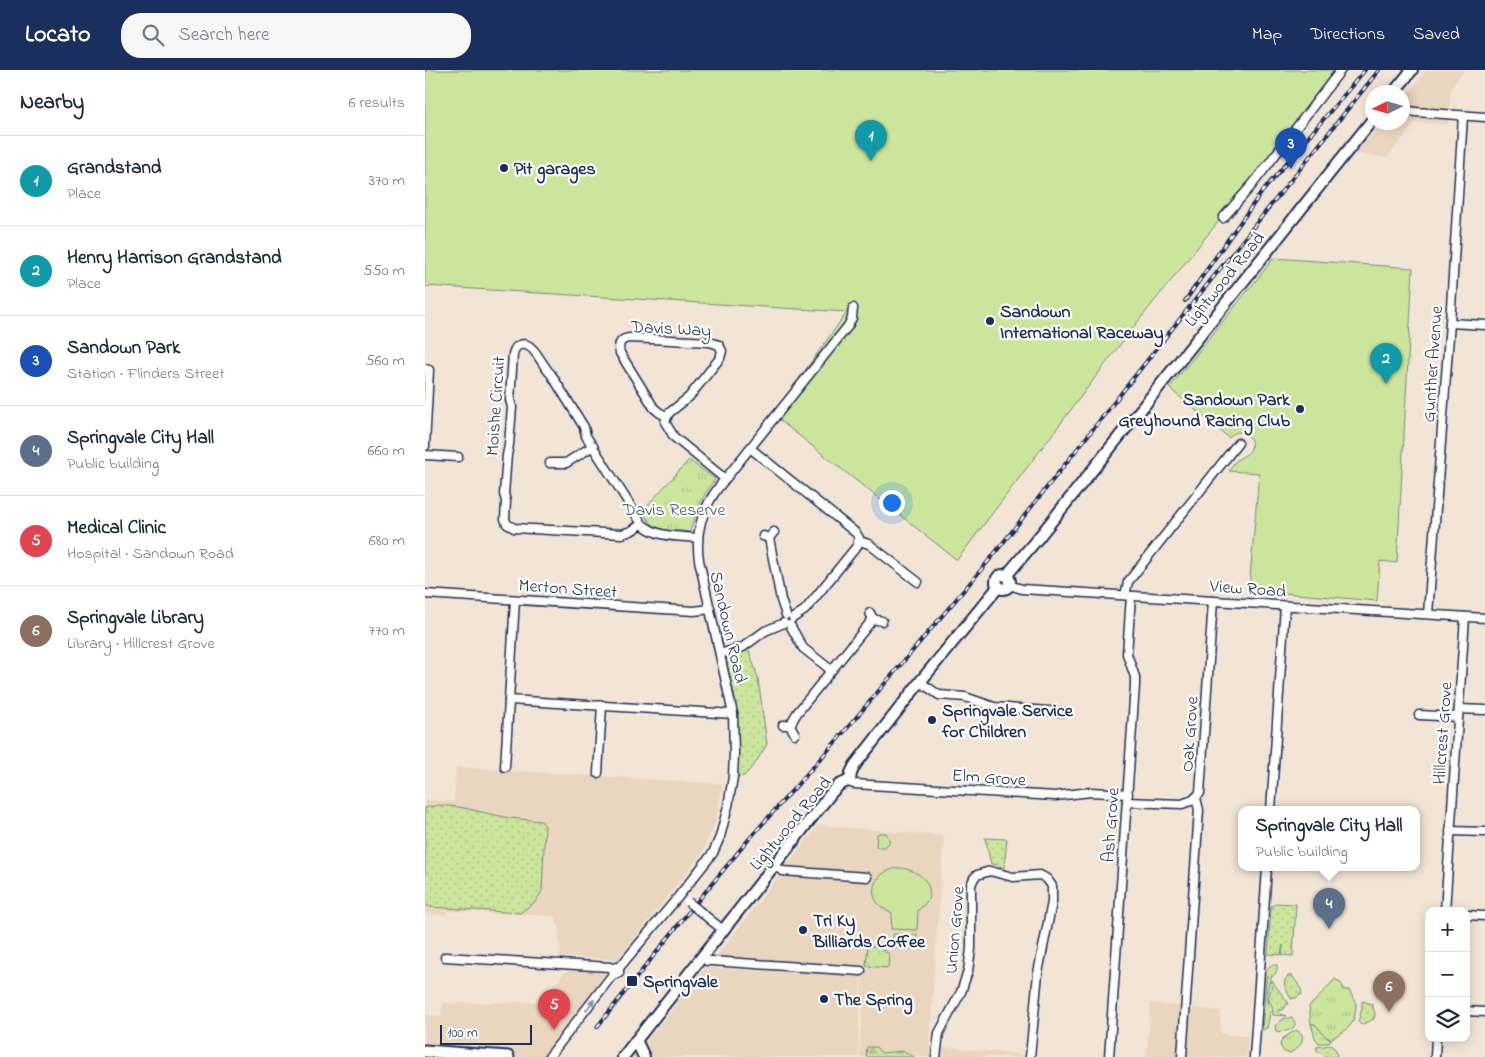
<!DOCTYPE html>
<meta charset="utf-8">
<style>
:root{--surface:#fff;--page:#f6f6f7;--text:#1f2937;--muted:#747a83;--line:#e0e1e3;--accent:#1b2f5e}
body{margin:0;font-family:"Indie Flower",sans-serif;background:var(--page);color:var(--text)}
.controls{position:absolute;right:15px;bottom:15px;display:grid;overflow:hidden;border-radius:10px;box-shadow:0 2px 12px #0003}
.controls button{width:45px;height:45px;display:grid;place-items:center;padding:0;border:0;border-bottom:1px solid var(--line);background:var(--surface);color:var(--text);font:25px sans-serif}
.compass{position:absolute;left:940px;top:15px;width:45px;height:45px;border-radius:50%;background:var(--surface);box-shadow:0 2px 12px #0003;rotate:265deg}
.scale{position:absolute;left:15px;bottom:12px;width:92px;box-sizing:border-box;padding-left:5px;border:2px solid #1b2f5e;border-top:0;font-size:14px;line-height:18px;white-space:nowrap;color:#1b2f5e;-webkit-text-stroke:4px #fdfcf7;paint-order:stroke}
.you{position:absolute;left:466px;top:432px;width:18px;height:18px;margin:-12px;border:4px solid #fff;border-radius:50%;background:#1a73e8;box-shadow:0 0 0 8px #1a73e833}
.badge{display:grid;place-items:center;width:32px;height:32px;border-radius:50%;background:var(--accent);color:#fff;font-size:16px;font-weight:700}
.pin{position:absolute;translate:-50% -41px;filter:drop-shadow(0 1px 2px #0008)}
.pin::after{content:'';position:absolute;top:26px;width:18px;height:15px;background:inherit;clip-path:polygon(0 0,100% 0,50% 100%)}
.popup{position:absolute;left:813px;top:736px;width:182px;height:65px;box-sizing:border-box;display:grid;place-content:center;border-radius:10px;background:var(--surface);filter:drop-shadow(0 1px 4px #0005);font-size:16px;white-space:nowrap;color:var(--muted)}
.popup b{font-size:19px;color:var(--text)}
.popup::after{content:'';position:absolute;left:50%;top:100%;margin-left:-10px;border:10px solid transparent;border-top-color:var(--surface)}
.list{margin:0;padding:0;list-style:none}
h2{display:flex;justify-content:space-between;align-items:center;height:65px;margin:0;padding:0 20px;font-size:21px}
h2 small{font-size:16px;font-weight:400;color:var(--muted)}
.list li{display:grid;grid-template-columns:32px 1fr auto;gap:15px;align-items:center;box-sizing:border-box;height:90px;padding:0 20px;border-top:1px solid var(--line)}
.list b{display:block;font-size:19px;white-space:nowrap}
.list p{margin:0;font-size:16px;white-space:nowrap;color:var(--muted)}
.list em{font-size:16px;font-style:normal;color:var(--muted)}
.icon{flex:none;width:28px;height:28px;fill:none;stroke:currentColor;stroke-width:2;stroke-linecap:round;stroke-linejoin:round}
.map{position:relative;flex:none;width:1060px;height:987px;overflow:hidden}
header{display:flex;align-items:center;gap:30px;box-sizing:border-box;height:70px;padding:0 25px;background:var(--accent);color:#fff}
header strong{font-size:24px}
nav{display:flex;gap:28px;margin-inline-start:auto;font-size:18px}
.search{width:350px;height:45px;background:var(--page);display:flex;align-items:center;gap:12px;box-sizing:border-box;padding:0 18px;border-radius:20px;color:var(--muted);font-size:19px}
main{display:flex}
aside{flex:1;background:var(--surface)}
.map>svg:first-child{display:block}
.built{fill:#ead5bf}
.grass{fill:url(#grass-dots);stroke:#738a7d}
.forest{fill:url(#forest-firs);stroke:#738a7d}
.park{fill:url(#park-tufts);stroke:#738a7d}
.pitch{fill:#cbe59c;stroke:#738a7d}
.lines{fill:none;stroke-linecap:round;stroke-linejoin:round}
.stream{stroke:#5c8ab1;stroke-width:2}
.minor-casing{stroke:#1b2f5e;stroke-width:11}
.major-casing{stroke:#1b2f5e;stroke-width:14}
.highway-casing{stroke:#1b2f5e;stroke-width:15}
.minor{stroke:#fdfcf7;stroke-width:8}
.major{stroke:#fdfcf7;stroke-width:10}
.highway{stroke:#fdfcf7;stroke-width:11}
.rail-casing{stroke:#1b2f5e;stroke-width:4}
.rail{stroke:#fdfcf7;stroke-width:2;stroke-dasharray:5.5;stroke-linecap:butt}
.minor-bridge-casing{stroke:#1b2f5e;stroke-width:11;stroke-linecap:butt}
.minor-bridge{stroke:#fdfcf7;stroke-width:8}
.oneway{fill:#8c96aa}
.poi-dot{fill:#1b2f5e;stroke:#fdfcf7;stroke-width:2}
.labels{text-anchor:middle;stroke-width:4.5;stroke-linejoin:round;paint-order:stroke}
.poi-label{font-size:18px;font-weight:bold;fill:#1b2f5e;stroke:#fdfcf7;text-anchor:start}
.street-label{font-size:18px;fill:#1b2f5e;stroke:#fdfcf7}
.park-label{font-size:18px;fill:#475c6e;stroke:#fdfcf7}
</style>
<header>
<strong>Locato</strong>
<div class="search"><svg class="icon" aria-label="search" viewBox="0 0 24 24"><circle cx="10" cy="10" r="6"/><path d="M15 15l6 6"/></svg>Search here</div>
<nav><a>Map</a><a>Directions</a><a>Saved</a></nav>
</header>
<main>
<aside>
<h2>Nearby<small>6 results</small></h2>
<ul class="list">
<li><span class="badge" style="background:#0f9aa8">1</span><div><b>Grandstand</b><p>Place</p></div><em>370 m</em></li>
<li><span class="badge" style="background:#0f9aa8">2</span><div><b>Henry Harrison Grandstand</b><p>Place</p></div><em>550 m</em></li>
<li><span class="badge" style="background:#1a4fb4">3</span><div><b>Sandown Park</b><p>Station · Flinders Street</p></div><em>560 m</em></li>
<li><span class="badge" style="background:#5c6f8a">4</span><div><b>Springvale City Hall</b><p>Public building</p></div><em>660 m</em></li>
<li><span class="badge" style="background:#e0444e">5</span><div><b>Medical Clinic</b><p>Hospital · Sandown Road</p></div><em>680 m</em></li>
<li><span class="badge" style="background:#8d6e63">6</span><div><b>Springvale Library</b><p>Library · Hillcrest Grove</p></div><em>770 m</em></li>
</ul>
</aside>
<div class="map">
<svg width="1060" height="987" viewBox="0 0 1060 987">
<defs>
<pattern id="grass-dots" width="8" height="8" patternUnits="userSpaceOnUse" patternTransform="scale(1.25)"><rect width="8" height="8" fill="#cbe59c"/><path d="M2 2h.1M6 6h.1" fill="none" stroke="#aec589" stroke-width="1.8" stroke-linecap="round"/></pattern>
<pattern id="forest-firs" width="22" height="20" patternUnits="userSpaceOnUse" patternTransform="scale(1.25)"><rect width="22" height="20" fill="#cbe59c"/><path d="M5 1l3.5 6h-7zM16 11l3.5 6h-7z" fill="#aec589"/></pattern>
<pattern id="park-tufts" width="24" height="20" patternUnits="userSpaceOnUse" patternTransform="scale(1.25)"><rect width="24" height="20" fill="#cbe59c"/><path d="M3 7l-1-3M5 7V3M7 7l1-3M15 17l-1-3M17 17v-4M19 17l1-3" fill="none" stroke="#aec589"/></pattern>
</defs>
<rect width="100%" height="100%" fill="#f2e5d6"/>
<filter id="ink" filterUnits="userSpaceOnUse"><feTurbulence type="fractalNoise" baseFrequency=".02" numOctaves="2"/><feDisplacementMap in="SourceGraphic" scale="10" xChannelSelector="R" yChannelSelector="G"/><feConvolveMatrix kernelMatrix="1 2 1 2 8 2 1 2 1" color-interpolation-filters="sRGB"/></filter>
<g filter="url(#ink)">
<g class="built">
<polygon points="1002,0 1039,0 1026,19 1023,54 989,53 962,88 930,83 957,53 978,52 978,29"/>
<polygon points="31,697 298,714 290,753 277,783 193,889 135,887 134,857 129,846 22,841 21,845 0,844 0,730 29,731"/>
<polygon points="393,755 519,766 504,976 586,983 603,987 434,987 438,931 436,931 438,896 297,888 292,886"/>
<polygon points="144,898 182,901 185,905 118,987 0,987 0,945 16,946 18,933 115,932"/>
<polygon points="280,898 436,905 433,987 209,987"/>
<polygon points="726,933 795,941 796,964 823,966 821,987 721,987"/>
</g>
<g class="grass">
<path d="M323,577L333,608L342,674L330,694L319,706L312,707L313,654L309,624L301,590C305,582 315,580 323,577Z"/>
<polygon points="13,735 34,737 84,748 116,751 120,756 117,821 111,831 95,843 6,837 0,835 0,738"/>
<polygon points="560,768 582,769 579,798 572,795 566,794"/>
<polygon points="851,833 871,834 868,886 857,885 858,875 856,885 843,884 846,836"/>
<path d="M863,906H867C872,912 877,918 877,925L875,924L873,927L866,929C863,922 855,913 863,906Z"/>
<path d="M847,910C851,919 859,925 864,934H862L858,940H853L856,944L861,946L848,945L847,936L843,929L846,919Z"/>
<polygon points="937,931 947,934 950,944 949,949 936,955 933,952 937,938"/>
<polygon points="886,954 890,954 901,967 906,970 903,973 894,973 890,968"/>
<polygon points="906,975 911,980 912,987 902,987 893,982 891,977"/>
</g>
<polygon class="forest" points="442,977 451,977 456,983 478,981 489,987 441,987"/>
<g class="park">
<path d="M264,390L290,409C278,425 271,442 265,462C240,458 233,466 217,441Z"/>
<polygon points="454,763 461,763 464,769 464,773 460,777 451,777 452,764"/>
<polygon points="443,876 453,877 464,884 463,898 441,896"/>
<path d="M846,895H852C853,901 851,904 846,907L842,922L845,944L842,958L837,960L842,899Z"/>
<polygon points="910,909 915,912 920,920 924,920 931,934 930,945 927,953 922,959 906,969 901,967 890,954 886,954 884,936 890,931"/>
<path d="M863,948H867C877,959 859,963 851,961L850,956L858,949Z"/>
<path d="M871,960L877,964C879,974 873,978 865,983L859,982L855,975L857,969Z"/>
</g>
<g class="pitch">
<polygon points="0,0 909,0 805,137 707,259 532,490 348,345 422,242 0,216"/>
<path d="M849,188L988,198L972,493L955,491L952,531L824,520L834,403L804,401C806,398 808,393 811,391C817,385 823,386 826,378C830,364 812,356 804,368L744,318Z"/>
<path d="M474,798C498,799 518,823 493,840L492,860L466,859L467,843C438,832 445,801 474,798Z"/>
<polygon points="468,864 492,865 491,879 467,878"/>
</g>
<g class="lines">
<polyline class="stream" points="0,1 1,0"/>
<defs>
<g id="minor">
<polyline points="978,40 991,42 1060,47"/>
<polyline points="798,148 827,115 916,0"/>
<polyline points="1025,253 1060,255"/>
<polyline points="0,299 4,300 0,376"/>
<path d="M242,346L235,343L229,338L195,283C192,273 197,268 206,268L285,272L294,275L297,281L295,288L264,327L244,343L240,352L249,367L300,409"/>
<polyline points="325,378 431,463 434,468 432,476 380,540 368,548"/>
<polyline points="0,385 33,387"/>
<polyline points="125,393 141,393 168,376"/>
<path d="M217,454L206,461L197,464L89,458L82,454L80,449L81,431L79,424L82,385L84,375L87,337L85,330L88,284C89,280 91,276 95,275C109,270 117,297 126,304L159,357L161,366L217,454C233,468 253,466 273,468"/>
<polyline points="338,466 344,468 349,462"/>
<polyline points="344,468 356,530 361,545"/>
<polyline points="434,471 444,474 493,512"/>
<polyline points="584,515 597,519 1060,548"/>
<polyline points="0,524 269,541 285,539"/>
<polyline points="700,525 703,512 813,373"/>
<polyline points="445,543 448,549 457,551"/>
<polyline points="1003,544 1025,253 1038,46"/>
<polyline points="365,555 378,578 406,600"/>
<polyline points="295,584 318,577 340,561 359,553"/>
<polyline points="495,612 514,625 540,627 569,637 638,642"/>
<polyline points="84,630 308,644"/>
<polyline points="1034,639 1060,640"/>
<polyline points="994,645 1033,647"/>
<polyline points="358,655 365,655 370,664"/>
<polyline points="365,655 372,643 448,549"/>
<polyline points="80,697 90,530"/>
<polyline points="173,703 177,635"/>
<polyline points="423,712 429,714 630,726 666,722 703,724"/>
<polyline points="702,732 757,734 768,730 775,723 788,531"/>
<polyline points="846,740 860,536"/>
<polyline points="1025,761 1060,762"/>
<polyline points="349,796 358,801 442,807"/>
<polyline points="272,839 298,860"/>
<polyline points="1020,841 1040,547"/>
<polyline points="1041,845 1060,846"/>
<polyline points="20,887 185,897 188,899"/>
<polyline points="277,887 282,891 287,891 436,901"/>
<path d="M194,898L192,897L188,898L189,903L191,904L194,903V898L249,832L288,783L295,767L303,736L308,707L309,683L308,644L274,490C270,462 277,440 293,418L423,256L427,248L428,238"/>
<polyline points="1041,941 1060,942"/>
<polyline points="124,987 189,903"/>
<polyline points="511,987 514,963 536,922 543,901 546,879 546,815 549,808 552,805 565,801 588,807 615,805 622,809 627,816 627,832 613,903 605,987"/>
<polyline points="684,987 710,615 710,607 702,584 706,526"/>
<polyline points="757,987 774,740 771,728"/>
<polyline points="829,987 842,798"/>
<polyline points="1010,987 1011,968"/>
</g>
<g id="major">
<polyline points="969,22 987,0"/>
<circle cx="578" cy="512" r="7"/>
<polyline points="581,506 614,467 948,49"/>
<polyline points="211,970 219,987"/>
<polyline points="198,987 407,722 414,715 425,710 426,703 430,695 495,612 574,516"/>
</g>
<polyline id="highway" points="0,981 83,987"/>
</defs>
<use href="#minor" class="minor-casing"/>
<use href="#major" class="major-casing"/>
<use href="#highway" class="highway-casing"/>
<use href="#minor" class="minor"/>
<use href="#major" class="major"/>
<use href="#highway" class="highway"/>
<defs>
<g id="rail">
<polyline points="760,231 804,168 837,122 940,0"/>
<polyline points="172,957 262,844 324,769 413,669 566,488 766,235 954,0"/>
</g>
</defs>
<use href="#rail" class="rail-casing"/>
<use href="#rail" class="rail"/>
<defs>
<polyline id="minor-bridge" points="263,832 272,839"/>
</defs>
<use href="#minor-bridge" class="minor-bridge-casing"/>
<use href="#minor-bridge" class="minor-bridge"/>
</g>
<defs><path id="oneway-solid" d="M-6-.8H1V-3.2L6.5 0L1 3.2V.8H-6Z" transform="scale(1.25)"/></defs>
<use class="oneway" href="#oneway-solid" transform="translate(165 935) rotate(-53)"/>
</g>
<g class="poi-dot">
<circle cx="79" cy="98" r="5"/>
<circle cx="565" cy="251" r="5"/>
<circle cx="875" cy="339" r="5"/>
<circle cx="507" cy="650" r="5"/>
<circle cx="378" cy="860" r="5"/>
<rect x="201" y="905" width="12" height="12" rx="2.5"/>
<circle cx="399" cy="929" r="5"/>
</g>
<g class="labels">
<g class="poi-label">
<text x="89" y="104">Pit garages</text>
<text x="575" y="247">Sandown<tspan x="575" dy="21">International Raceway</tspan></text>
<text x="865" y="335" text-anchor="end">Sandown Park<tspan x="865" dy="21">Greyhound Racing Club</tspan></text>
<text x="517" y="646">Springvale Service<tspan x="517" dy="21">for Children</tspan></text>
<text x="388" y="856">Tri Ky<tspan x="388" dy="21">Billiards Coffee</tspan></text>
<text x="218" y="917">Springvale</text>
<text x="409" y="935">The Spring</text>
</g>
<g class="street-label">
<text transform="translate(799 209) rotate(-51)" y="6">Lightwood Road</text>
<text transform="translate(246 258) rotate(3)" y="6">Davis Way</text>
<text transform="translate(1007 294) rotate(-86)" y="6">Gunther Avenue</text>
<text transform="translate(70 336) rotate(-86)" y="6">Moishe Circuit</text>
<text transform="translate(143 518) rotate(4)" y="6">Merton Street</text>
<text transform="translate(823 518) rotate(4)" y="6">View Road</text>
<text transform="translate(304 557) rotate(77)" y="6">Sandown Road</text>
<text transform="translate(1017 663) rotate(-86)" y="6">Hillcrest Grove</text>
<text transform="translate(764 664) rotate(-86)" y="6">Oak Grove</text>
<text transform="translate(564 707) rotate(4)" y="6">Elm Grove</text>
<text transform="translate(365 753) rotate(-50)" y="6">Lightwood Road</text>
<text transform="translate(685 755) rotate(-86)" y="6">Ash Grove</text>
<text transform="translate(529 860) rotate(-85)" y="6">Union Grove</text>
</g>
<g class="park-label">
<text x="249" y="445">Davis Reserve</text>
</g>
</g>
</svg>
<div class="controls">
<button>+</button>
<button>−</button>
<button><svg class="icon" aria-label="layers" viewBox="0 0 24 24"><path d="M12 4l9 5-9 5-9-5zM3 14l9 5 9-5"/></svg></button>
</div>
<svg class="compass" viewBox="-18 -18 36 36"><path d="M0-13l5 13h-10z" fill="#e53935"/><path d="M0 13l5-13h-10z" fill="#747a83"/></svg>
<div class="scale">100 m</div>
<div class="you"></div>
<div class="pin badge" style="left:446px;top:91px;background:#0f9aa8">1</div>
<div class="pin badge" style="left:961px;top:314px;background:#0f9aa8">2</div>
<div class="pin badge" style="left:866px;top:99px;background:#1a4fb4">3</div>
<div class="pin badge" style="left:904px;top:859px;background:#5c6f8a">4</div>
<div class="popup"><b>Springvale City Hall</b>Public building</div>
<div class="pin badge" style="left:129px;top:960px;background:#e0444e">5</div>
<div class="pin badge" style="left:964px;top:942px;background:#8d6e63">6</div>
</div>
</main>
